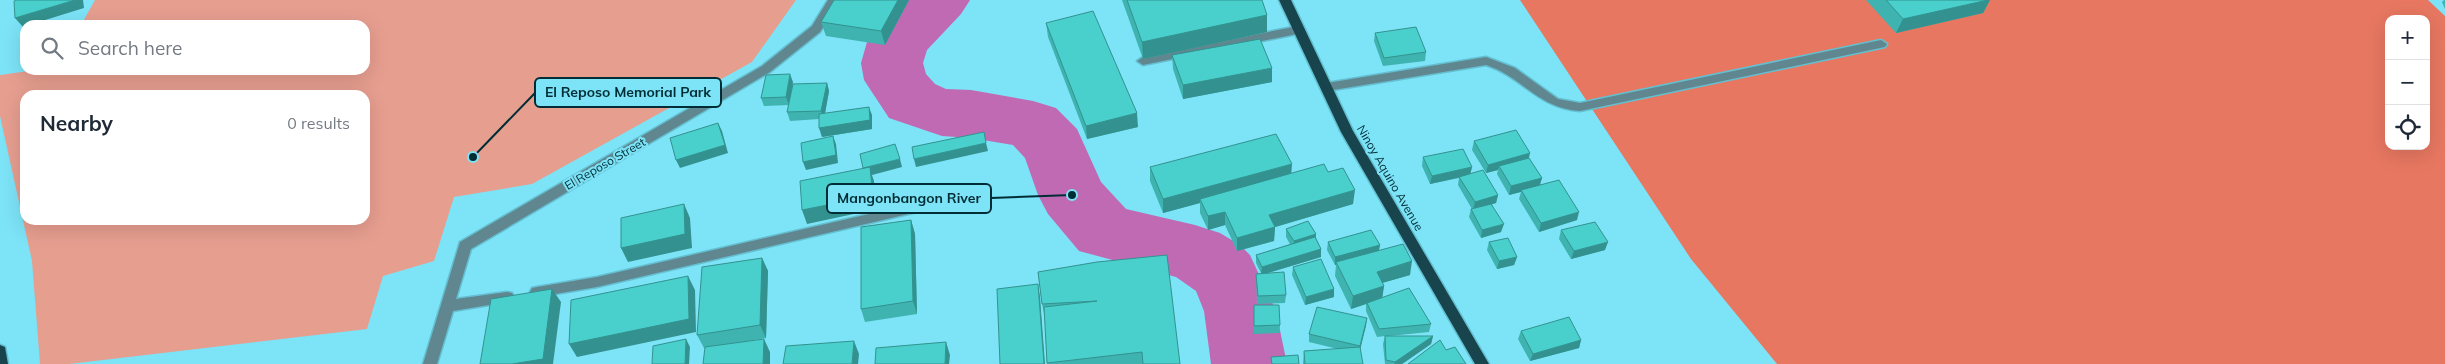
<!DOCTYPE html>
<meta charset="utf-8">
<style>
:root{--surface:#fff;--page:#f6f6f7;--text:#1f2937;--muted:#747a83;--line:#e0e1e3}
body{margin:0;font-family:Mulish,sans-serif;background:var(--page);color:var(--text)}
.controls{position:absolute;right:15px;top:15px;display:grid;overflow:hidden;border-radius:10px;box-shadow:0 5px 20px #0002}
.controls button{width:45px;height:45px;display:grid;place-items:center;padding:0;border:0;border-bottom:1px solid var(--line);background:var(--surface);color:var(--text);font:25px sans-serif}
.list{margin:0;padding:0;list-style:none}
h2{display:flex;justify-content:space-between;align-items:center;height:65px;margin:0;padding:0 20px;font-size:21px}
h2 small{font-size:16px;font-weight:400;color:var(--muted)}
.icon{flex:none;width:28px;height:28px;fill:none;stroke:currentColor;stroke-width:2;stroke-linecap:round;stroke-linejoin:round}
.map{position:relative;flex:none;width:2445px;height:364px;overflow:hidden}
.search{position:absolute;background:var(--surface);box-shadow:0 5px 20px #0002;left:20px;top:20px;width:350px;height:55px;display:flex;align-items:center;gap:12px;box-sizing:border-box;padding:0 18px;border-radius:15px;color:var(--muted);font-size:19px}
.panel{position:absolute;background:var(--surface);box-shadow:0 5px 20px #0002;left:20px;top:90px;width:350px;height:135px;border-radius:15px}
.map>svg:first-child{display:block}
.green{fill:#e69e8f;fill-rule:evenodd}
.forest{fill:#e77761;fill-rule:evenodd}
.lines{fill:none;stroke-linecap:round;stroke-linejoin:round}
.river{fill:#c06ab4;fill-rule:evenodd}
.minor-casing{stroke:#64bfd0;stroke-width:3}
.major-casing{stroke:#64bfd0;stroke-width:3}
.minor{fill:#60878f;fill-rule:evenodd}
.major{fill:#18454d;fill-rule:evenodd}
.wall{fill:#3fb3af}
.shaded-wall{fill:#33928f}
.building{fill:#49d0cc;stroke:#33928f}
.labels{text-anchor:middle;stroke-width:4;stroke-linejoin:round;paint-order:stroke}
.street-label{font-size:12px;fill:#002d35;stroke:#7de3f7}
.leader{fill:none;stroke:#002d35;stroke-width:2}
.callout-dot{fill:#002d35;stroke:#7de3f7;stroke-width:2}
.callout{fill:#7de3f7;stroke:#002d35;stroke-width:2}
.callout-label{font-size:14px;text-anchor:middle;font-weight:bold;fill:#002d35}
</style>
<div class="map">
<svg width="2445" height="364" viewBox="0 0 2445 364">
<rect width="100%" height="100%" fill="#7de3f7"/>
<path class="green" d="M95,0H796L752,62L532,184L454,197L434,261L383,276L367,329L69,364H40L32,261L0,116V75L36,70H365V25H81ZM25,95H365V220H25Z"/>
<path class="forest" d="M1520,0H2428L2445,16V364H1777L1691,259ZM2389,19H2426V146H2389Z"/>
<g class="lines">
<polygon class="river" points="904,0 970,0 961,14 927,50 923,63 926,74 935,84 946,89 971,90 1033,101 1056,108 1077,129 1101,182 1126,209 1195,225 1220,233 1240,245 1250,255 1276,311 1287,364 1211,364 1204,311 1196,291 1176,277 1079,251 1048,214 1038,195 1025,158 1013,145 971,138 942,136 889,118 864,80 861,63 867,42 876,27"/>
<defs>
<g id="minor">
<polygon points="828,0 840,0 820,32 770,72 471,249 456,299 507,292 512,293 514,297 512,301 507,302 453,311 437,364 423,364 460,242 762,66 812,26"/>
<polygon points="1298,26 1304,30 1302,33 1143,65 1137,61 1143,57"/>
<path d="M1881,40L1887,44L1885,47L1580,111C1537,108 1523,77 1486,65L1327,91L1321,87L1327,83L1486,57L1515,68L1558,99L1580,103Z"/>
<polygon points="977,189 981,191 983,194 981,197 597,287 537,297 532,296 530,292 532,288 537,287 597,277"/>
</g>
<g id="major">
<polygon points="1279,0 1291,0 1353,131 1489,364 1475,364 1341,132"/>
<polygon points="0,345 5,347 8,364 0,364"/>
</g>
</defs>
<use href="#minor" class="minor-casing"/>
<use href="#major" class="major-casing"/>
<use href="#minor" class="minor"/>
<use href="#major" class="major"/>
</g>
<g class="wall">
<polygon points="909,0 885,45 826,36 821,22"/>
<polygon points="1122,0 1262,0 1267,32 1143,59"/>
<polygon points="1866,0 1990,0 1983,13 1896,33"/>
<polygon points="2444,0 2445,0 2445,9 2442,2"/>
<polygon points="1046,23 1138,127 1087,139 1048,37"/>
<polygon points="1375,33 1426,52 1425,61 1383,66 1374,41"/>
<polygon points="1172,55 1272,82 1183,99 1173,69"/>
<polygon points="793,82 789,103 827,83 829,91 825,113 872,115 872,129 822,137 819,119 790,121 787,112 789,105 764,106 761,98"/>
<polygon points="1474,141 1529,158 1542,178 1540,185 1577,220 1539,232 1519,199 1521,192 1509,195 1497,174 1498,170 1486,173 1472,150"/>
<polygon points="1423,157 1472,167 1470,174 1498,195 1496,203 1492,204 1501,232 1481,238 1469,217 1471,209 1472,209 1458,185 1459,178 1430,184 1422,166"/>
<polygon points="1150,167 1292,173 1328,172 1353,204 1275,227 1274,241 1237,251 1225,225 1208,230 1200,213 1200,203 1163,213 1150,181"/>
<polygon points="911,220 915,234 917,314 865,322 861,309"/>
<polygon points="1286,229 1316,234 1316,238 1321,249 1321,257 1268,273 1286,295 1285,303 1257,304 1256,274 1261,273 1256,263 1256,255 1290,244 1286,237"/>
<polygon points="1561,230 1605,250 1571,259 1559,239"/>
<polygon points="1328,242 1380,245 1379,251 1410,275 1382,283 1384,286 1382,297 1431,324 1429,332 1389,336 1433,336 1431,344 1402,364 1385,364 1383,344 1385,336 1377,337 1366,311 1366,304 1351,309 1335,276 1336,265 1335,265 1327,250"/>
<polygon points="1489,242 1517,257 1514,265 1497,269 1487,250"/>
<polygon points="762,258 768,271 766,338 725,345 770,352 704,348 697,335"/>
<polygon points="1293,267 1334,289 1334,297 1305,305 1292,275"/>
<polygon points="1038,272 1180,364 1047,364 1045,318 1042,304"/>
<polygon points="1254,305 1280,325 1279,333 1254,334"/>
<polygon points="1367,318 1360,350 1363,364 1303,364 1304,351 1338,349 1309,342 1309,334"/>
<polygon points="1521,331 1581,340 1579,348 1530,361 1518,339"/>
</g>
<g class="shaded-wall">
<polygon points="75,0 83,0 84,8 29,25 25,25 25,26 23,27 15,18"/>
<polygon points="898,0 909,0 885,45 881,31"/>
<polygon points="1988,0 1990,0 1983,13 1896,33 1903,19"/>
<polygon points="1267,15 1267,32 1143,59 1142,42"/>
<polygon points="1272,68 1272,82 1183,99 1183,85"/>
<polygon points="790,74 793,82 789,105 786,97"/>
<polygon points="827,83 829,91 824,119 821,111"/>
<polygon points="869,107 872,115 872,129 822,137 819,128"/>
<polygon points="1137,113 1138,127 1087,139 1086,126"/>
<polygon points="718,123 722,131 728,153 680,168 676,160"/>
<polygon points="833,136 836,144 838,163 806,170 803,162"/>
<polygon points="986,143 988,151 916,167 914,159"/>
<polygon points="1530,153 1528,162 1499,166 1498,170 1486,173 1488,165"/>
<polygon points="900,159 902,167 872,175 874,181 877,209 807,224 802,210 863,168"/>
<polygon points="1292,164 1291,178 1200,199 1200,203 1163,213 1163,199"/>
<polygon points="1472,167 1470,175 1430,184 1432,176"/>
<polygon points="1542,178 1539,187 1509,195 1511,186"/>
<polygon points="1355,190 1353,204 1268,229 1269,215"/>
<polygon points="1498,195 1496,203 1473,210 1475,202"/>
<polygon points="684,204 690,218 692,248 628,262 621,248"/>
<polygon points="1225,212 1225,225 1208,230 1208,216"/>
<polygon points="1579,212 1577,220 1539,232 1541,223"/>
<polygon points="911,220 915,234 917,314 913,301"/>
<polygon points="1504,224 1501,232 1481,238 1482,230"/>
<polygon points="1275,227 1274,241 1237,251 1237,238"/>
<polygon points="1316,234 1315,242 1293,249 1294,241"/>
<polygon points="1608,242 1605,250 1571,259 1574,251"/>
<polygon points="1380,245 1378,253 1336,262 1336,265 1335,265 1335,257"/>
<polygon points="1321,249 1321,257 1261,275 1262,267"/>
<polygon points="1517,257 1514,265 1497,269 1499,261"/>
<polygon points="762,258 768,271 766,338 760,325"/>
<polygon points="1412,261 1410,275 1375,285 1377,272"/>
<polygon points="688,276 695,290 696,332 577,357 569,344"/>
<polygon points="1038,284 1040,297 1045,364 1044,364"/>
<polygon points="1384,286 1382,300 1367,303 1366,304 1351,309 1353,296"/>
<polygon points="552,289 561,302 553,364 512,364"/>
<polygon points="1334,289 1334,297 1305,305 1306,297"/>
<polygon points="1367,318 1366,326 1359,354 1360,346"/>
<polygon points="1433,336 1431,344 1402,364 1394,364 1395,362"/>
<polygon points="686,339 690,347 689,364 685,364"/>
<polygon points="764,339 770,352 770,364 763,364"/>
<polygon points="1581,340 1579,348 1530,361 1533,354"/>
<polygon points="854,341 859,354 858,364 852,364"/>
<polygon points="946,342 950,355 949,364 945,364"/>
</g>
<g class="building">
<polygon points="16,0 75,0 15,18 14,1"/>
<polygon points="834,0 898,0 881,31 821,22"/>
<polygon points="1127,0 1262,0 1267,15 1142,42"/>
<polygon points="1886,0 1988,0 1903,19"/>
<polygon points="1093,11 1137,113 1086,126 1046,23"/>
<polygon points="1416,27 1426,52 1384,58 1375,33"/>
<polygon points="1260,39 1272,68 1183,85 1172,55"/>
<polygon points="790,74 786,97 761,98 766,75"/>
<polygon points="827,83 821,111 787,112 793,84"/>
<polygon points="869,107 870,120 819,128 819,114"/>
<polygon points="718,123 725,145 676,160 670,138"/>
<polygon points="1516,130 1530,153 1488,165 1474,141"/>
<polygon points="984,132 986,143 914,159 912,147"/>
<polygon points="1276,134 1292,164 1163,199 1150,167"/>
<polygon points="833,136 836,155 803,162 801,143"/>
<polygon points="895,144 900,159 863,168 860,154"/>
<polygon points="1463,149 1472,167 1432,176 1423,157"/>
<polygon points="1529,158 1542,178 1511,186 1499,166"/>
<polygon points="1324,164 1328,172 1343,168 1355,190 1269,215 1275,227 1237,238 1225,212 1208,216 1200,199"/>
<polygon points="870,167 873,196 802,210 800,181"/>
<polygon points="1483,170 1498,195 1475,202 1459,177"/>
<polygon points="1559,180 1579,212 1541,223 1521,190"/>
<polygon points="684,204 685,234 621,248 621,218"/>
<polygon points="1491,204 1504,224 1482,230 1471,209"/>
<polygon points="911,220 913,301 861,309 861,227"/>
<polygon points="1308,221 1316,234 1294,241 1286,229"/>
<polygon points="1595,222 1608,242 1574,251 1561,230"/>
<polygon points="1371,230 1380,245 1335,257 1328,242"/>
<polygon points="1315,237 1321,249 1262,267 1256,255"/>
<polygon points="1508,238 1517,257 1499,261 1489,242"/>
<polygon points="1403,244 1412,261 1377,272 1384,286 1353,296 1336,262"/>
<polygon points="1167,255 1180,364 1143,364 1142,352 1047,363 1044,307 1097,301 1042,304 1038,272 1097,262"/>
<polygon points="762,258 760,325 697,335 702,267"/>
<polygon points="1321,259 1334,289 1306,297 1293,267"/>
<polygon points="1284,272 1286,295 1258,296 1256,274"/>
<polygon points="688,276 689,319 569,344 571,300"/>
<polygon points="1038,284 1044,364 1000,364 997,289"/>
<polygon points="1409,288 1431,324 1379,329 1367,303"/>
<polygon points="552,289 543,359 512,364 480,364 491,299"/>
<polygon points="1254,305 1279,305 1280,325 1254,326"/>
<polygon points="1317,307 1367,318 1360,346 1309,334"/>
<polygon points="1569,317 1581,340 1533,354 1521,331"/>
<polygon points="1385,336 1433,336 1395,362 1386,360"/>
<polygon points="686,339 685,364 652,364 653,346"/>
<polygon points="764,339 763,364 703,364 705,347"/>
<polygon points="1440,340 1446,350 1455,347 1466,364 1408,364"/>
<polygon points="854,341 852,364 783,364 786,346"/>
<polygon points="946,342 945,364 875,364 876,348"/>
<polygon points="1360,347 1363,364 1305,364 1304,351"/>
<polygon points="1298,355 1299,364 1272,364 1271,357"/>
</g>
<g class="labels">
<g class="street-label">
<text transform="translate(605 164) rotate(-30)" y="4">El Reposo Street</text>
<text transform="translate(1390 178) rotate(60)" y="4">Ninoy Aquino Avenue</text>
</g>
</g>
<path class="leader" d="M473 157L535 93M1072 195L991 198"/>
<g class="callout-dot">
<circle cx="473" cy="157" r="5"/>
<circle cx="1072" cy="195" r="5"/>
</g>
<g class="callout">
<rect x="535" y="78" width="186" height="29" rx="5"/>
<rect x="827" y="184" width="164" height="29" rx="5"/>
</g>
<g class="callout-label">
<text x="628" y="97">El Reposo Memorial Park</text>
<text x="909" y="203">Mangonbangon River</text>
</g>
</svg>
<div class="controls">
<button>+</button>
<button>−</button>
<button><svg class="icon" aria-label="locate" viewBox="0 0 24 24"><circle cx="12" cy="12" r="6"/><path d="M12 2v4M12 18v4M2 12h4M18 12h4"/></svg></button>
</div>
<div class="search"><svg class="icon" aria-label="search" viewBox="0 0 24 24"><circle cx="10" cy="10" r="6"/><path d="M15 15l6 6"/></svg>Search here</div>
<section class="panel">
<h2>Nearby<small>0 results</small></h2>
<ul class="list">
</ul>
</section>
</div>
